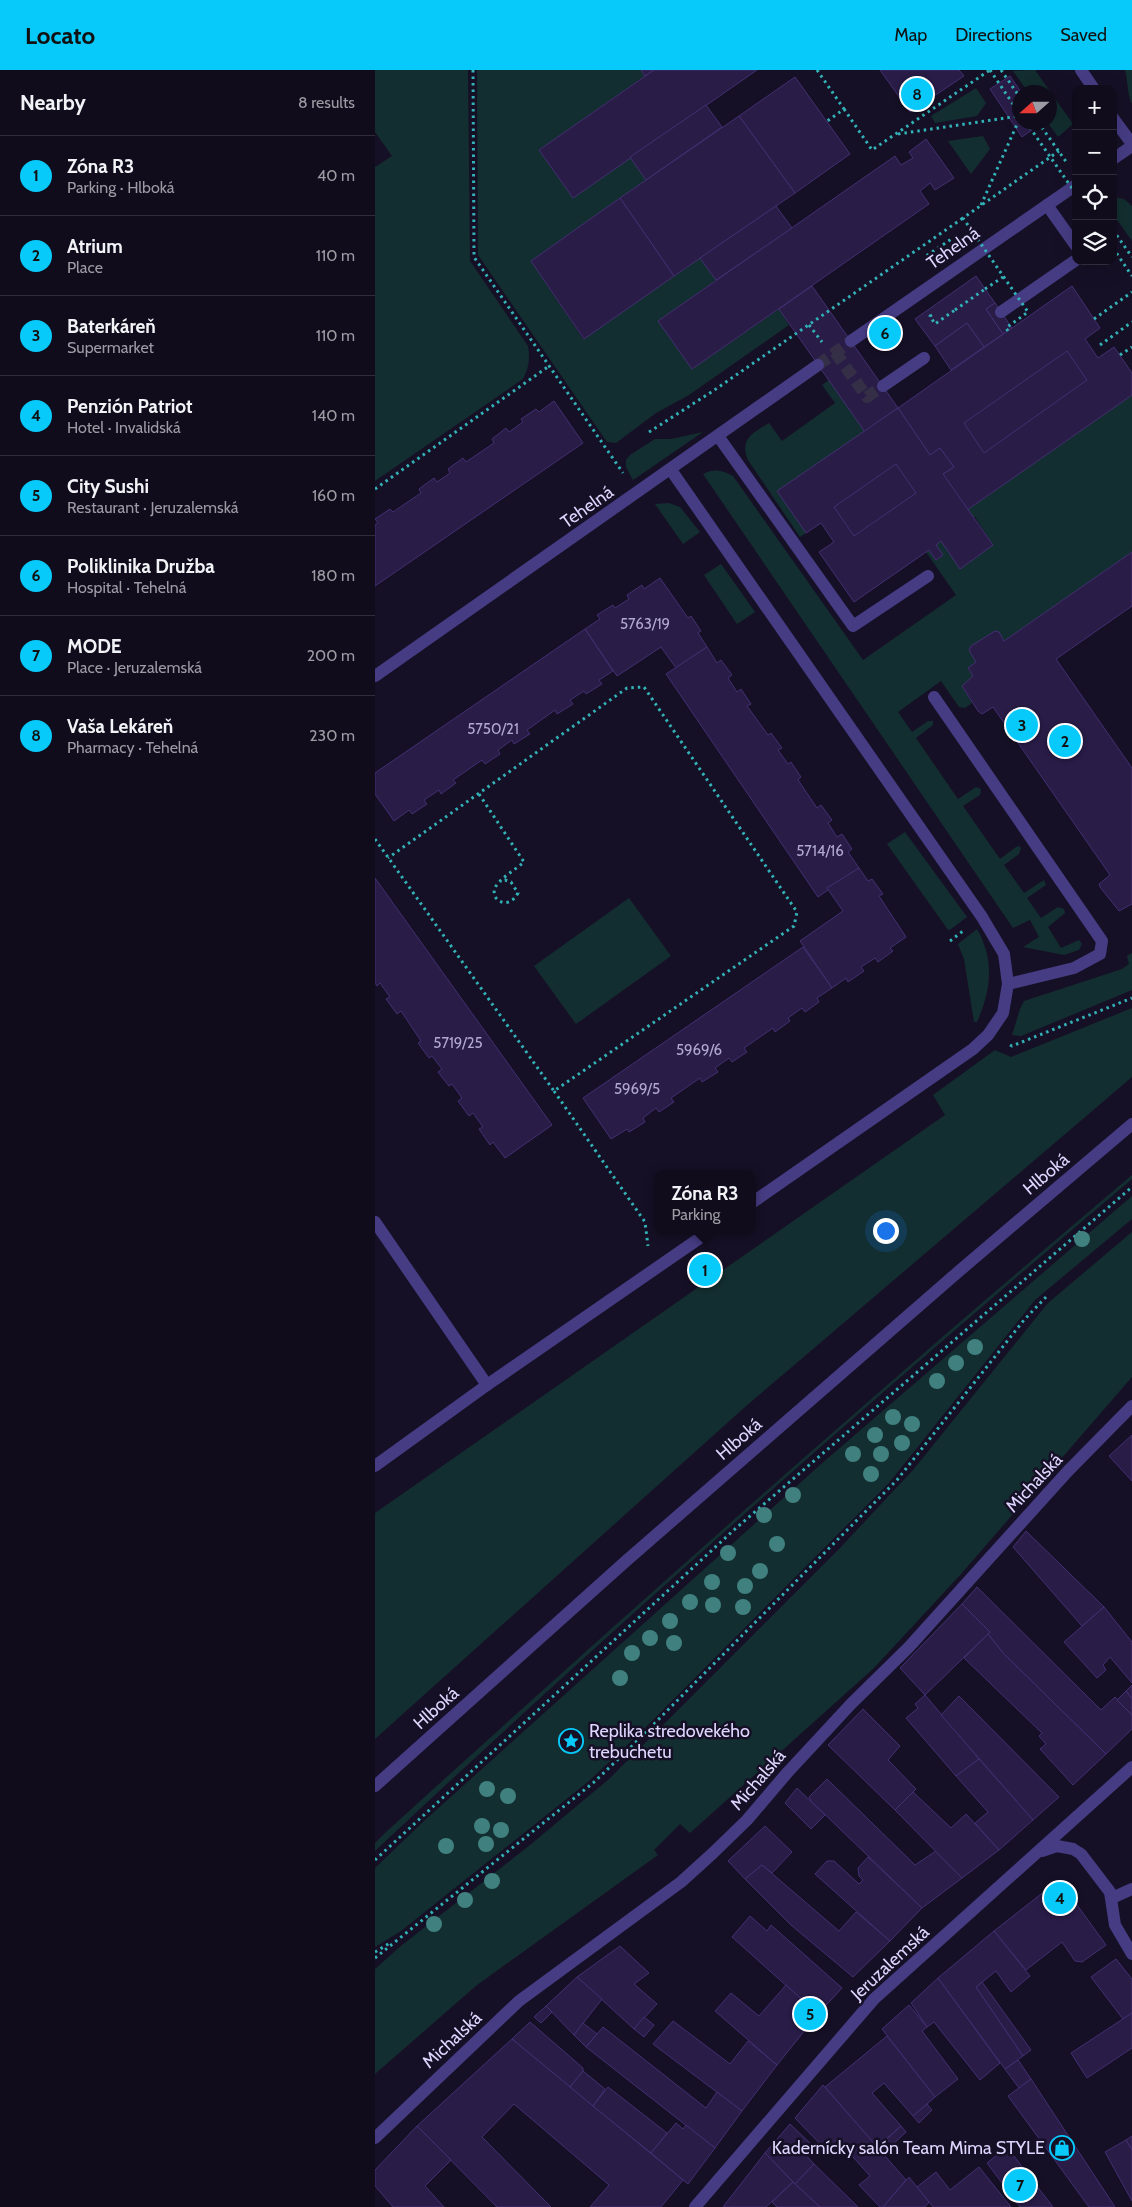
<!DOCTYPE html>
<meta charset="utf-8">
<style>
:root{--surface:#100c1c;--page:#1e1a29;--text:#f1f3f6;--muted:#9c9ba3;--line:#302c3b;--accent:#07cafa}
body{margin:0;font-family:Cabin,sans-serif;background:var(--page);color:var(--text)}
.controls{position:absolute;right:15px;top:15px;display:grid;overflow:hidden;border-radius:10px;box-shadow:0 5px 20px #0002}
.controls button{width:45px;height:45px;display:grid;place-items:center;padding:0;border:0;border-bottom:1px solid var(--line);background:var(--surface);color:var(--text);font:25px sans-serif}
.compass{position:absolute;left:637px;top:15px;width:45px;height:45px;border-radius:50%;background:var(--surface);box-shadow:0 5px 20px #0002;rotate:249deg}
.you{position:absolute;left:510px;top:1160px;width:18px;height:18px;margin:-12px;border:4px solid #fff;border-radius:50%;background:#1a73e8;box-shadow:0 0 0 8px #1a73e833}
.badge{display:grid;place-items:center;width:32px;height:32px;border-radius:50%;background:var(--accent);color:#111;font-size:16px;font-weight:700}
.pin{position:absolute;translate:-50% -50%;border:2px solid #fff;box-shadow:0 1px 5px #0006}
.popup{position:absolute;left:279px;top:1100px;width:102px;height:65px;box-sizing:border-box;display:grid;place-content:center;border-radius:10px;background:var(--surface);filter:drop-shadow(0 1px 4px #0005);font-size:16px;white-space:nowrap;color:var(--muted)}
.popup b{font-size:19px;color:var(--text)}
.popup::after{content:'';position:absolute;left:50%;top:100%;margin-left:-10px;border:10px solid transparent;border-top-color:var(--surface)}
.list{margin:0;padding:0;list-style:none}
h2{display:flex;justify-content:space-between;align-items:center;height:65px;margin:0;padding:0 20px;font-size:21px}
h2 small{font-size:16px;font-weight:400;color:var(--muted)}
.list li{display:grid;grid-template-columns:32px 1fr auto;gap:15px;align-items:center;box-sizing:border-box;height:80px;padding:0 20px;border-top:1px solid var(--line)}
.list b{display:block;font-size:19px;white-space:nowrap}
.list p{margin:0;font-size:16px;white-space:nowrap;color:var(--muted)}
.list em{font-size:16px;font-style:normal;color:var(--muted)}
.icon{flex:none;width:28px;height:28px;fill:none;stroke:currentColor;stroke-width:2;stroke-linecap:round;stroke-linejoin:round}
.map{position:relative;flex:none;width:757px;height:2137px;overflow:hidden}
header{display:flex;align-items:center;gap:30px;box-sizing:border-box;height:70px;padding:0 25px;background:var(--accent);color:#111}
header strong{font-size:24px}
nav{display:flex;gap:28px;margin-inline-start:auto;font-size:18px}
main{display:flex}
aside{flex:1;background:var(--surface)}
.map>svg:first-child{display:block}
.green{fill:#132e30}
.building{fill:#291c47;stroke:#432f72}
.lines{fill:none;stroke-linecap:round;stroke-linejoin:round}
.minor-tunnel{stroke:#342e46;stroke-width:12;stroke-dasharray:12 6;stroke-linecap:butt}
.path{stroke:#32b2b6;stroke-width:3;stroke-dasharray:2.5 4;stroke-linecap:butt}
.minor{stroke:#463c84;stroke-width:12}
.path-bridge{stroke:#32b2b6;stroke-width:3;stroke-dasharray:2.5 4;stroke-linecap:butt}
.tree{fill:#408180}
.labels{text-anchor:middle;stroke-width:5;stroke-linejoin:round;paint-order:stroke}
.number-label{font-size:15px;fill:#b1a8d0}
.street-label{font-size:18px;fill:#ded6fe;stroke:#161026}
.poi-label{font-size:18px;fill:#ded6fe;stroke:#161026;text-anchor:start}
</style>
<header>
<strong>Locato</strong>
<nav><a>Map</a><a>Directions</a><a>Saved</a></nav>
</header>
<main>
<aside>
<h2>Nearby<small>8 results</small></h2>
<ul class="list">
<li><span class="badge">1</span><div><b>Zóna R3</b><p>Parking · Hlboká</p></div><em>40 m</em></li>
<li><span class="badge">2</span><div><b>Atrium</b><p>Place</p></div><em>110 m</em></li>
<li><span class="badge">3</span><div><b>Baterkáreň</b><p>Supermarket</p></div><em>110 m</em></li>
<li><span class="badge">4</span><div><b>Penzión Patriot</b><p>Hotel · Invalidská</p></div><em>140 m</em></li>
<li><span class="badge">5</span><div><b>City Sushi</b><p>Restaurant · Jeruzalemská</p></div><em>160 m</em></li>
<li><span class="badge">6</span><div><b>Poliklinika Družba</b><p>Hospital · Tehelná</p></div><em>180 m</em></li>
<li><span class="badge">7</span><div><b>MODE</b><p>Place · Jeruzalemská</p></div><em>200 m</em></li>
<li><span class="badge">8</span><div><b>Vaša Lekáreň</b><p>Pharmacy · Tehelná</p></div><em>230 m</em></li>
</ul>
</aside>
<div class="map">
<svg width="757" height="2137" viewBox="0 0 757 2137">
<rect width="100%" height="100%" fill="#161026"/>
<g class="green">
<path d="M0,0H93L95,191L153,276C155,289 154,297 148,309L0,411V97L17,86L0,62Z"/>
<polygon points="102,0 266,0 270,6 164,80 198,128 255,87 271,110 156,191 208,269 325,188 341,210 284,251 317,299 404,239 414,255 314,325 281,343 241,373 232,372 103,185"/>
<polygon points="660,0 698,54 683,67 673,53 674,52 674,22 653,22 638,1"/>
<path d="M750,0H757V34C752,24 753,11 750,0Z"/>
<polygon points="601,18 611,33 602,46 560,53 556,46"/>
<polygon points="608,66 615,79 596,104 573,71"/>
<polygon points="738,127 749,129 757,136 757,171 738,144"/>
<path d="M454,310L490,362L431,463L425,467L373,390C364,369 378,363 394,353L407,371L460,333L447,315Z"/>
<path d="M757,325V482L629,571L624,562L620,561L596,576L594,580L601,592L593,599L598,606L587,616L597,633L590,638L584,637L566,611L523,642L537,662L553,651H558V655L541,668L583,729L601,717L606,719L605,725L588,736L625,789L641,777L644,776L646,778L644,784L629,795L649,823L669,810L671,815L652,828L666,848L683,837L689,839L690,843L673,857L686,878L704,870L707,874L704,880L689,885L648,877L664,867L655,850L638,858L328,404C340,398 347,400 358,406L488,590L581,525L551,482L554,480L562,490L568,485L561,475L566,471L586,498L618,475L600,447L598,448L592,440Z"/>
<polygon points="328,362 258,410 251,397 251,390 255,385 280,369 296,369"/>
<polygon points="294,433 305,437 325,462 308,474 280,434"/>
<polygon points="346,494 380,542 362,554 329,505"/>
<polygon points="530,762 592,847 576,859 573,860 571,857 512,774"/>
<polygon points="254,828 296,886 201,954 159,896"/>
<path d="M602,859C620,891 616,920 602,952H599L589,889L583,874Z"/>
<polygon points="757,883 757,920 646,966 637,965 645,939 649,931 747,899 754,894 752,886"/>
<polygon points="757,938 757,1007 370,1337 0,1669 0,1443 570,1045 558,1025 620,980 636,987"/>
<path d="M757,1105V1109C499,1327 246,1550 0,1781V1773L11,1762C256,1539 504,1319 757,1105Z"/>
<polygon points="757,1126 757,1149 660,1230 514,1413 268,1660 214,1711 26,1861 0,1877 0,1798 49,1751 445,1395"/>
<polygon points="757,1162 757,1307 586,1504 499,1598 315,1763 305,1754 279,1780 283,1785 102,1915 0,2004 0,1899 27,1875 155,1775 234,1709 463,1480 538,1400 673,1233"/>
</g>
<g class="building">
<polygon points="266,0 279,0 270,6"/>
<polygon points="279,0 382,0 198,128 164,80"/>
<polygon points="505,0 584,0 589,6 535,42"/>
<polygon points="635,6 646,22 644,22 644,52 668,52 647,67 615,19"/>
<polygon points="420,7 475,84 420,123 364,46"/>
<polygon points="331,35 347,57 271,110 255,87"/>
<polygon points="364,46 420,123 299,206 245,128"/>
<polygon points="551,69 579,108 560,120 555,113 545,121 554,134 317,299 283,251 520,86 526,95 538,88 534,82"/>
<polygon points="245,128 299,206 209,269 156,191"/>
<polygon points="401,136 417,158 341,210 325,188"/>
<polygon points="601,206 620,233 611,239 628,264 609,277 592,253 560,276 540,249"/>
<polygon points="437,216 523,338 490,362 404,239"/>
<polygon points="697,216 725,258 710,269 723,288 739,277 757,303 757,325 592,440 568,404 579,397 565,378 555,385 523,338"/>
<polygon points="620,233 637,258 628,264 611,239"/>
<polygon points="592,253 609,277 576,300 560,276"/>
<polygon points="692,281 712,310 609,383 589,353"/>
<polygon points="179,331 208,373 0,516 0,455 3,453 0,449 15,439 18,442 46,423 44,419 59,408 62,412 75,403 73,399 88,388 91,392 119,373 117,369 131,358 134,362 148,352 146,349 161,339 164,342"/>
<polygon points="523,338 555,385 565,378 579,397 568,404 618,475 585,499 566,471 561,475 568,485 561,490 554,480 479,532 444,482 459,472 446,453 431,463 402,421"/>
<polygon points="521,394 541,423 479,466 459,437"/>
<polygon points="757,482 757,536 681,589 757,698 757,834 744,841 725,817 724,814 735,805 618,637 607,644 603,641 587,616 598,606 593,598 601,592 594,580 596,576 620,561 624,562 629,571"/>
<polygon points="285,508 313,548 316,546 326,561 323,563 332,577 301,598 286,577 242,606 210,559 225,549 222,545 238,535 240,538 254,529 252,525 267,515 269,519"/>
<polygon points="210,559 238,601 224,610 227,614 211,624 209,621 195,630 198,634 182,644 180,640 152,660 155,664 139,674 137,670 123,680 125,684 110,694 107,690 78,710 81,713 66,724 64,720 49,730 52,734 37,744 34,740 19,751 0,724 0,703"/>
<polygon points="332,577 342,593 346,590 357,605 353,608 362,622 366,619 376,634 372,636 393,665 396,663 407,678 403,680 413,694 416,692 426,707 423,710 442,738 446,735 457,750 453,753 462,767 467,764 477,779 473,782 484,798 443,827 291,604"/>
<polygon points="484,798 493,811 497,809 508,824 504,826 531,867 515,878 518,881 503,892 500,888 486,897 489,901 473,912 471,908 457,918 425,871 468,841 452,818"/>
<polygon points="0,808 177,1055 130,1088 118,1072 115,1075 104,1059 108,1057 98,1043 94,1046 83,1031 87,1028 77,1014 74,1016 63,1002 67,999 57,986 54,988 43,973 46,971 26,941 22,944 11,929 15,927 5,913 2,916 0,913"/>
<polygon points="428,877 457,918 442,928 444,932 430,942 427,938 413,948 415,951 400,962 398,958 369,978 372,982 357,992 354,988 340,998 343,1002 327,1012 325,1008 296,1028 299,1032 284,1042 281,1038 268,1048 270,1052 254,1062 252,1059 236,1069 208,1028"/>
<polygon points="757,1365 757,1411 734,1386"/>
<polygon points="651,1461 729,1537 707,1556 638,1477"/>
<polygon points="602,1517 726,1640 740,1627 757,1645 757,1659 731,1684 628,1583 613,1564 615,1562 587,1534"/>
<polygon points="587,1534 615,1562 550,1625 525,1598"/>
<polygon points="729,1537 757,1572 757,1613 735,1587 728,1595 731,1600 722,1608 689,1572"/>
<polygon points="613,1564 628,1583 731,1684 698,1715 665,1679 671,1674 664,1666 667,1663 589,1588"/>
<polygon points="757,1615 757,1629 751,1621"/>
<polygon points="751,1621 757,1629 757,1645 742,1630"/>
<polygon points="550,1625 604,1689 581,1706 531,1648 543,1638 540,1634"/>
<polygon points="584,1626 684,1727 658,1750 566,1645"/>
<polygon points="488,1639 525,1676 513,1690 541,1719 520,1740 453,1675"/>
<polygon points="604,1689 658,1750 624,1780 600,1753 613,1742 581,1706"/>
<polygon points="452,1709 540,1795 561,1781 587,1808 547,1838 436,1731 434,1727"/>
<polygon points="422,1718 450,1745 436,1759 410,1733"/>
<polygon points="538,1722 576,1758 591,1744 624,1780 587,1808 520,1740"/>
<polygon points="390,1756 417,1782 397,1803 387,1795 370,1809 353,1791"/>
<polygon points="493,1787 547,1838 515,1871 440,1804 452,1791 459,1791 484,1814 488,1810 484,1806 483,1798"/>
<polygon points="387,1795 464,1861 481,1842 515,1871 478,1907 416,1855 370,1809"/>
<polygon points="684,1810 731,1875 707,1892 700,1891 687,1872 651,1900 619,1861"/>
<polygon points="375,1846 392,1861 396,1855 467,1918 443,1944 357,1867"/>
<polygon points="619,1861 655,1906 636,1922 621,1901 601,1917 648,1986 630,1999 563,1908"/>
<polygon points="245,1876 274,1903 259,1914 282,1934 259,1959 202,1907"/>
<polygon points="741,1889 757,1909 757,1943 748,1949 716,1907"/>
<polygon points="202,1907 227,1929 199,1965 171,1936"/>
<polygon points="563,1908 625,1993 605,2010 559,1952 552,1957 536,1933"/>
<polygon points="607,1912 656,1980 648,1986 601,1917"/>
<polygon points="411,1915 443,1944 402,1995 340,1941 356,1923 384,1946"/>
<polygon points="534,1935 552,1957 547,1961 583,2009 560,2027 507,1959"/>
<polygon points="171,1936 177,1942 166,1953 159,1947"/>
<polygon points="757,1943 757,1978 712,2008 696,1983"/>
<polygon points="269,1947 279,1955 269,1967 259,1959"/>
<polygon points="298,1951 355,1994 373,1971 402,1995 367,2041 278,1974"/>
<polygon points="155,1952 208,1998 208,2001 195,2017 137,1969"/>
<polygon points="208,1953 222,1964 211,1977 199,1965"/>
<polygon points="228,1957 331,2038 342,2022 367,2041 340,2078 211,1977"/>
<polygon points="512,1966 560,2027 538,2046 509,2013 497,2023 526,2056 502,2077 450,2017"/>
<polygon points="137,1969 308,2110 286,2137 215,2137 234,2115 139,2034 107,2067 176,2137 122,2137 42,2056"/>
<polygon points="643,1990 656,2009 644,2018 630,1999"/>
<polygon points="208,2001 230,2019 218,2036 195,2017"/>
<polygon points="656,2009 740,2137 714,2137 633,2026"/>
<polygon points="448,2015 531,2110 508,2137 505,2137 484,2115 495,2106 462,2069 452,2081 420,2048"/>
<polygon points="233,2017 292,2063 276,2083 218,2036"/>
<polygon points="552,2034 557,2040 544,2053 538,2046"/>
<polygon points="301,2053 308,2059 311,2055 340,2078 313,2114 276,2083"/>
<polygon points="415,2054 437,2075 429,2083 439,2094 420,2114 390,2083"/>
<polygon points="42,2056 76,2090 50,2116 69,2137 18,2137 0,2116 0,2100"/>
<polygon points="526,2056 531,2062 517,2075 512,2069"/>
<polygon points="757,2066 757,2080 751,2070"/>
<polygon points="751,2070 757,2080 757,2131 730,2082"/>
<polygon points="632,2077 678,2137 645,2137 612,2093"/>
<polygon points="390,2083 418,2112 391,2137 348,2137"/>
<polygon points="439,2094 483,2137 445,2137 420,2114"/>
<polygon points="604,2097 636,2137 558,2137 542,2117 561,2102 575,2120"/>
<polygon points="534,2107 554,2132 550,2137 508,2137"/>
<polygon points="418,2112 420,2114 445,2137 402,2137 397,2132"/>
</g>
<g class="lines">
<g class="minor-tunnel">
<polyline points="460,282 492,327 508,316"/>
<polyline points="443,295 476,271"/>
</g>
<g class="path">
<polyline points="98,0 99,187 248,403"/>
<polyline points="442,0 469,39 451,52"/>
<polyline points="615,0 644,43"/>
<polyline points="626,0 644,26"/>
<polyline points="469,39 497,80 615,0"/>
<polyline points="663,52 692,93"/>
<polyline points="523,64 644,46"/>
<polyline points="606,135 644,50"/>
<polyline points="738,160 757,187"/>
<polyline points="738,178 757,206"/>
<polyline points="555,190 551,186 584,164"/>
<polyline points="610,219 628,207"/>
<polyline points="557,245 555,246 560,254 580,240"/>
<polyline points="719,249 757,222"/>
<polyline points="725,275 757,252"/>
<polyline points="745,285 757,277"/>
<polyline points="274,362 338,321 588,148"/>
<polyline points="0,419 174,296"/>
<path d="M104,724L149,792C140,800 127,807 121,816C113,829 133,842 143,823L136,812L130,810L126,812"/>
<polyline points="0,769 179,1021 419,856 422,842 269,617 252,618 13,788"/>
<polyline points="575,871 588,861"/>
<polyline points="635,975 637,976 757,928"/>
<polyline points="179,1021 270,1152 273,1176"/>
<polyline points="0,1790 360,1459 757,1117"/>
<polyline points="0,1882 15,1873"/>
<polyline points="0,1888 218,1713 255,1678 522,1410 649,1250 671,1227"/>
</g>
<g class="minor">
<polyline points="706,0 719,19"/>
<polyline points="738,48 757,74"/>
<polyline points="738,89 757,76"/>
<polyline points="672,135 701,176"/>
<polyline points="626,242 701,190"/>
<polyline points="476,271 701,115"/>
<polyline points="508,316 549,288"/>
<polyline points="343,366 478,556 553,506"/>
<polyline points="296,400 607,847 629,884 633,914 628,943 613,965 598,979 378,1132"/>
<polyline points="0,606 443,295"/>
<polyline points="559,627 727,871 725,884 699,898 633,914"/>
<polyline points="0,1152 112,1315"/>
<polyline points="0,1396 112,1315 335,1161"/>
<polyline points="0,1716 251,1491 583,1202 757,1054"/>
<polyline points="667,1781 682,1776 698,1779 706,1784 735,1822 740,1855 757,1884"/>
<polyline points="737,1828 757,1819"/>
<polyline points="0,2068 144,1931 306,1812 338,1783 372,1750 412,1703 476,1634 534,1577 693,1401 757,1336"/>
<polyline points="320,2137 499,1929 757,1697"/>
</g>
<g class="path-bridge">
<polyline points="651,52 701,124"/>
<polyline points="580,240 610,219"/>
<polyline points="434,255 447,272"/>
<polyline points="633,261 631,258 653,242 588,148 684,81"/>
</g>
</g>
<g class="tree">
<circle cx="707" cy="1169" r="8"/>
<circle cx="600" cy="1277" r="8"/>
<circle cx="581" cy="1293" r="8"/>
<circle cx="562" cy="1311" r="8"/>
<circle cx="518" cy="1347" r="8"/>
<circle cx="537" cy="1354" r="8"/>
<circle cx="500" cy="1365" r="8"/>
<circle cx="527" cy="1373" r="8"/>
<circle cx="478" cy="1384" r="8"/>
<circle cx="506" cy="1384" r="8"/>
<circle cx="496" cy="1404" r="8"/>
<circle cx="418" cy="1425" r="8"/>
<circle cx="389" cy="1445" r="8"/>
<circle cx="402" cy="1474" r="8"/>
<circle cx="353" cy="1483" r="8"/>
<circle cx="385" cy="1501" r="8"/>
<circle cx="337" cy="1512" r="8"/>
<circle cx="370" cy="1516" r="8"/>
<circle cx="315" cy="1532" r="8"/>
<circle cx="338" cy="1535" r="8"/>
<circle cx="368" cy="1537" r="8"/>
<circle cx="295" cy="1551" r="8"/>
<circle cx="275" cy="1568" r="8"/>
<circle cx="299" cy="1573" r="8"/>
<circle cx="257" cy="1583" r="8"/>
<circle cx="245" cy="1608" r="8"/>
<circle cx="112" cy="1719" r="8"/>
<circle cx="133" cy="1726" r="8"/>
<circle cx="107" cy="1756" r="8"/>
<circle cx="126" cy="1760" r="8"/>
<circle cx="111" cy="1774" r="8"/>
<circle cx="71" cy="1776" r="8"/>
<circle cx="117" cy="1811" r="8"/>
<circle cx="90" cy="1830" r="8"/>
<circle cx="59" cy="1854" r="8"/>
</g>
<defs>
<symbol id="sight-ring" viewBox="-11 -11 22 22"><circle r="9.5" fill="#161026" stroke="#07cafa" stroke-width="1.5"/><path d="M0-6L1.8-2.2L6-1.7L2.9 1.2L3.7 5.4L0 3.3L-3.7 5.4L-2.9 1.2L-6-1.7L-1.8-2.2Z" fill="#07cafa"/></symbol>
<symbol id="shop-ring" viewBox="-11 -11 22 22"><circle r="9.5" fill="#161026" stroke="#07cafa" stroke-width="1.5"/><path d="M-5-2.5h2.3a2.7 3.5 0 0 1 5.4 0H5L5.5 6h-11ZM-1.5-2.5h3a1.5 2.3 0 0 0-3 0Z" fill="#07cafa"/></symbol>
</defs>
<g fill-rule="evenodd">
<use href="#sight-ring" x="182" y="1657" width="28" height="28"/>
<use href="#shop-ring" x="673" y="2064" width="28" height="28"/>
</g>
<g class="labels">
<g class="number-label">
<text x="270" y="559">5763/19</text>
<text x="118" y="664">5750/21</text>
<text x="445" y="786">5714/16</text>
<text x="83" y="978">5719/25</text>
<text x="324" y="985">5969/6</text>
<text x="262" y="1024">5969/5</text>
</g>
<g class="street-label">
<text transform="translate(578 178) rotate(-35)" y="6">Tehelná</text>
<text transform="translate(212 437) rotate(-35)" y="6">Tehelná</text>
<text transform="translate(671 1104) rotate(-40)" y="6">Hlboká</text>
<text transform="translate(364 1369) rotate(-41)" y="6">Hlboká</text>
<text transform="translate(659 1413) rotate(-47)" y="6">Michalská</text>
<text transform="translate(61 1638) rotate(-42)" y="6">Hlboká</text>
<text transform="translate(383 1710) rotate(-49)" y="6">Michalská</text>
<text transform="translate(515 1893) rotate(-43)" y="6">Jeruzalemská</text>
<text transform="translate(77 1970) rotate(-43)" y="6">Michalská</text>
</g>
<g class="poi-label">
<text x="214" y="1667">Replika stredovekého<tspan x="214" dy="21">trebuchetu</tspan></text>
<text x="670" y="2084" text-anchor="end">Kadernícky salón Team Mima STYLE</text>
</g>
</g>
</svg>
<div class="controls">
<button>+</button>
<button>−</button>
<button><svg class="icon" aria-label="locate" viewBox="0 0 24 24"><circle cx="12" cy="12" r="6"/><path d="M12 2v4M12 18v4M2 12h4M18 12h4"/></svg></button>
<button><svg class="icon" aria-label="layers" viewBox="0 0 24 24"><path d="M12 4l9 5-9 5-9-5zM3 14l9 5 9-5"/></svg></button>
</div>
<svg class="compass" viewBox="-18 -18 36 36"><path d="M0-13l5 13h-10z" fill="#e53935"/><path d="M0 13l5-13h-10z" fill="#9c9ba3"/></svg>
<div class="you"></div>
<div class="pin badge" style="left:330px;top:1200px">1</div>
<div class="popup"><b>Zóna R3</b>Parking</div>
<div class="pin badge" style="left:690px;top:671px">2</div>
<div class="pin badge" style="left:647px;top:655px">3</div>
<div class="pin badge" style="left:685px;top:1828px">4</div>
<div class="pin badge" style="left:435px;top:1944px">5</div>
<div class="pin badge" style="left:510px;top:263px">6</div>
<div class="pin badge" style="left:645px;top:2115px">7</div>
<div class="pin badge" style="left:542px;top:24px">8</div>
</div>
</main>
